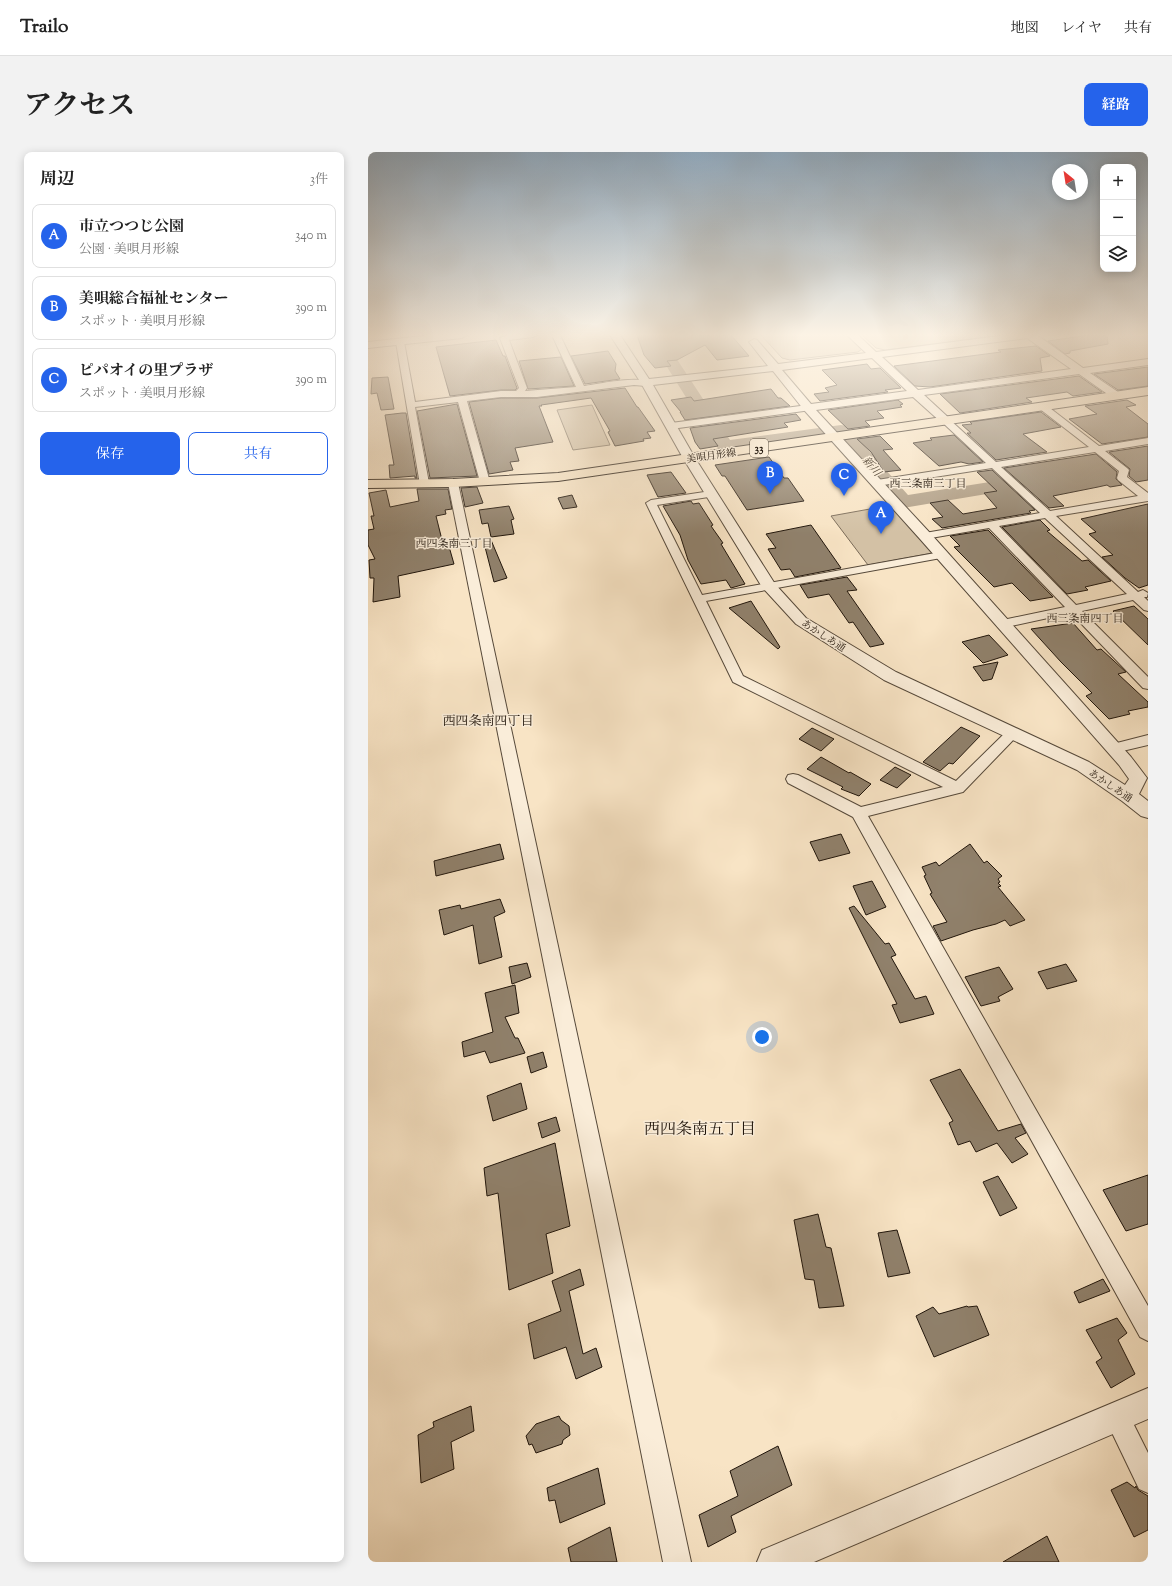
<!DOCTYPE html>
<html lang="ja">
<meta charset="utf-8">
<style>
:root{--surface:#fff;--page:#f2f2f2;--text:#222;--muted:#767676;--line:#e0e0e0;--accent:#2563eb}
body{margin:0;font-family:"Sorts Mill Goudy","Noto Serif JP",serif;background:var(--page);color:var(--text)}
.controls{position:absolute;right:12px;top:12px;display:grid;overflow:hidden;border-radius:8px;box-shadow:0 2px 10px #0003}
.controls button{width:36px;height:36px;display:grid;place-items:center;padding:0;border:0;border-bottom:1px solid var(--line);background:var(--surface);color:var(--text);font:20px sans-serif}
.compass{position:absolute;left:684px;top:12px;width:36px;height:36px;border-radius:50%;background:var(--surface);box-shadow:0 2px 10px #0003;rotate:330deg}
.you{position:absolute;left:394px;top:885px;width:14px;height:14px;margin:-10px;border:3px solid #fff;border-radius:50%;background:#1a73e8;box-shadow:0 0 0 6px #1a73e833}
.badge{display:grid;place-items:center;width:26px;height:26px;border-radius:50%;background:var(--accent);color:#fff;font-size:13px;font-weight:700}
.pin{position:absolute;translate:-50% -33px;filter:drop-shadow(0 1px 2px #0008)}
.pin::after{content:'';position:absolute;top:21px;width:14px;height:12px;background:inherit;clip-path:polygon(0 0,100% 0,50% 100%)}
.list{margin:0;padding:0;list-style:none}
h2{display:flex;justify-content:space-between;align-items:center;height:52px;margin:0;padding:0 16px;font-size:17px}
h2 small{font-size:13px;font-weight:400;color:var(--muted)}
.list li{display:grid;grid-template-columns:26px 1fr auto;gap:12px;align-items:center;box-sizing:border-box;height:64px;margin:0 8px 8px;padding:0 8px;border:1px solid var(--line);border-radius:8px}
.list b{display:block;font-size:15px;white-space:nowrap}
.list p{margin:0;font-size:13px;white-space:nowrap;color:var(--muted)}
.list em{font-size:13px;font-style:normal;color:var(--muted)}
.actions{display:flex;gap:8px;padding:12px 16px}
.actions a{flex:1;padding:9px 0;border:1px solid var(--accent);border-radius:8px;text-align:center;font-size:14px;color:var(--accent)}
.actions .main{background:var(--accent);color:#fff}
.icon{flex:none;width:22px;height:22px;fill:none;stroke:currentColor;stroke-width:2;stroke-linecap:round;stroke-linejoin:round}
.map{position:relative;flex:none;width:780px;height:1410px;overflow:hidden;border-radius:8px}
header{display:flex;align-items:center;gap:24px;box-sizing:border-box;height:56px;padding:0 20px;background:var(--surface);border-bottom:1px solid var(--line)}
header strong{font-size:19px}
nav{display:flex;gap:22px;margin-inline-start:auto;font-size:14px}
.intro{display:flex;align-items:center;justify-content:space-between;box-sizing:border-box;height:96px;padding:0 24px}
h1{margin:0;font-size:28px}
.button{padding:10px 18px;border-radius:8px;background:var(--accent);color:#fff;font-size:14px;font-weight:700}
main{display:flex;gap:24px;padding:0 24px}
aside{flex:1;background:var(--surface);border-radius:8px;box-shadow:0 2px 10px #0003}
.map>svg:first-child{display:block}
.green{fill:#d3c1a5;stroke:#7a6b58}
.lines{fill:none;stroke-linecap:round;stroke-linejoin:round}
.river{fill:#af9e86;fill-rule:evenodd}
.building{fill:#90816c;stroke:#20150b}
.minor-casing{stroke:#56493a;stroke-width:2}
.tertiary-casing{stroke:#56493a;stroke-width:2}
.primary-casing{stroke:#20150b;stroke-width:2}
.minor{fill:#faedd9;fill-rule:evenodd}
.tertiary{fill:#faedd9;fill-rule:evenodd}
.primary{fill:#f8e4c5;fill-rule:evenodd}
.labels{text-anchor:middle;stroke-width:3;stroke-linejoin:round;paint-order:stroke}
.far-street-label{font-size:10px;fill:#20150b;stroke:#faedd9}
.shield{fill:#faedd9;stroke:#615649;stroke-width:1}
.shield-label{font-size:11px;font-weight:bold;fill:#20150b}
.far-water-label{font-size:11px;font-style:italic;fill:#594c3c;stroke:#faedd9}
.far-neighbourhood-label{font-size:11px;fill:#20150b;stroke:#faedd9}
.neighbourhood-label{font-size:13px;fill:#20150b;stroke:#faedd9}
.near-neighbourhood-label{font-size:16px;fill:#20150b;stroke:#faedd9}
</style>
<header>
<strong>Trailo</strong>
<nav><a>地図</a><a>レイヤ</a><a>共有</a></nav>
</header>
<div class="intro"><h1>アクセス</h1><a class="button">経路</a></div>
<main>
<aside>
<h2>周辺<small>3件</small></h2>
<ul class="list">
<li><span class="badge">A</span><div><b>市立つつじ公園</b><p>公園 · 美唄月形線</p></div><em>340 m</em></li>
<li><span class="badge">B</span><div><b>美唄総合福祉センター</b><p>スポット · 美唄月形線</p></div><em>390 m</em></li>
<li><span class="badge">C</span><div><b>ピパオイの里プラザ</b><p>スポット · 美唄月形線</p></div><em>390 m</em></li>
</ul>
<div class="actions"><a class="main">保存</a><a>共有</a></div>
</aside>
<div class="map">
<svg width="780" height="1410" viewBox="0 0 780 1410">
<rect width="100%" height="100%" fill="#f8e4c5"/>
<filter id="stains"><feTurbulence type="fractalNoise" baseFrequency=".005" numOctaves="4"/><feColorMatrix values="0 0 0 0 .2 0 0 0 0 .09 0 0 0 0 .02 0 0 0 .5 -.17"/></filter>
<radialGradient id="worn" r=".72"><stop offset=".6" stop-color="#630" stop-opacity="0"/><stop offset="1" stop-color="#630" stop-opacity=".3"/></radialGradient>
<g class="green">
<polygon points="393,183 479,183 494,197 490,200 422,208 414,206"/>
<polygon points="494,183 639,183 517,198 508,196"/>
<polygon points="224,253 242,293 205,298 189,258"/>
<polygon points="524,353 565,401 500,413 463,364"/>
</g>
<g class="lines">
<polygon class="river" points="279,183 293,183 362,288 473,273 479,274 540,343 780,305 780,315 535,356 528,354 469,284 357,299 351,298"/>
</g>
<g class="building">
<polygon points="269,183 363,183 381,204 349,208 337,193 309,208 299,209 303,214 287,216 276,203"/>
<polygon points="721,183 739,183 740,192 702,199 702,201 697,202 680,189"/>
<polygon points="128,188 135,204 137,204 149,236 147,238 133,238 82,244 68,195"/>
<polygon points="668,194 682,204 672,206 674,219 562,235 547,234 526,214 633,200 630,198"/>
<polygon points="240,199 248,212 247,219 252,227 217,232 203,204"/>
<polygon points="193,205 206,234 160,237 151,209"/>
<polygon points="499,212 503,217 512,216 533,236 517,238 520,240 452,249 446,242 461,240 457,236 469,233 454,218"/>
<polygon points="780,215 780,234 750,238 726,222"/>
<polygon points="711,224 734,240 705,244 699,240 658,246 664,250 592,261 572,242"/>
<polygon points="20,225 26,257 13,258 9,241 3,242 4,226"/>
<polygon points="257,236 269,255 270,255 287,279 279,280 283,286 275,287 276,289 247,294 240,280 242,279 223,246 173,253 174,254 171,254 185,290 147,296 151,309 142,310 145,318 121,322 101,250 133,246 169,246"/>
<polygon points="403,237 410,246 413,246 422,254 317,268 312,260 313,260 303,248 323,245 326,249"/>
<polygon points="530,248 535,252 532,253 534,255 509,259 516,266 497,269 502,274 480,277 460,258"/>
<polygon points="759,248 768,253 758,255 780,272 780,285 734,292 701,267 729,262 717,254"/>
<polygon points="89,252 109,324 62,326 49,259"/>
<polygon points="673,260 693,275 655,282 679,300 628,308 599,281 603,281 594,273 604,272 602,270"/>
<polygon points="34,261 38,261 49,326 47,326 47,324 22,326 21,313 26,313 17,263"/>
<polygon points="428,262 433,268 416,271 420,275 345,287 350,294 332,297 327,290 322,276"/>
<polygon points="586,283 615,310 601,312 593,310 571,314 545,291 564,288 562,286"/>
<polygon points="512,284 525,297 515,298 533,318 516,320 503,300 489,287"/>
<polygon points="780,294 780,328 768,330 761,324 762,317 741,300"/>
<polygon points="728,302 749,320 748,327 754,333 742,335 739,333 730,335 685,344 696,354 681,356 636,316"/>
<polygon points="401,305 416,326 420,326 436,349 379,358 357,324 354,324 347,313"/>
<polygon points="624,318 667,358 661,359 663,361 574,376 564,367 575,365 562,351 580,348 595,362 629,356 616,341 629,339 609,320"/>
<polygon points="303,320 318,341 290,345 279,323"/>
<polygon points="109,335 115,351 97,355 93,336"/>
<polygon points="49,337 80,337 84,357 77,358 78,362 68,364 75,392 80,391 86,412 30,424 32,445 5,450 6,426 2,426 1,408 7,407 0,393 0,378 6,377 3,364 6,364 1,341 18,338 22,355 51,349"/>
<polygon points="204,343 209,355 195,357 190,346"/>
<polygon points="323,349 325,352 331,351 345,373 343,374 355,391 353,392 377,432 363,436 358,428 333,432 320,408 312,383 295,354"/>
<polygon points="780,352 780,433 771,436 757,426 734,405 745,403 721,382 728,380 713,367"/>
<polygon points="141,354 146,367 143,368 146,382 123,385 120,371 114,372 111,358"/>
<polygon points="672,368 682,378 679,379 714,409 720,408 743,429 717,435 720,438 699,442 634,375"/>
<polygon points="443,373 473,416 427,425 422,417 413,418 400,397 408,396 398,382"/>
<polygon points="620,378 685,445 662,449 644,431 626,435 586,395 592,394 582,384"/>
<polygon points="123,388 139,426 126,430 116,391"/>
<polygon points="479,425 489,438 479,439 516,492 502,495 485,470 481,471 461,442 440,446 432,433"/>
<polygon points="383,449 412,495 410,497 361,456"/>
<polygon points="766,454 780,467 780,493 745,459"/>
<polygon points="705,471 729,498 733,497 758,520 750,522 780,550 780,555 760,559 762,562 741,567 718,544 724,541 693,510 663,477"/>
<polygon points="621,483 640,503 615,511 594,490"/>
<polygon points="630,510 624,527 615,529 605,515"/>
<polygon points="593,575 612,584 585,612 581,611 572,619 555,610"/>
<polygon points="444,576 466,587 453,599 431,587"/>
<polygon points="453,605 481,621 482,620 503,632 491,644 473,637 475,635 439,617"/>
<polygon points="527,615 543,623 529,636 512,628"/>
<polygon points="473,682 482,701 451,709 442,690"/>
<polygon points="132,692 136,707 68,724 66,709"/>
<polygon points="602,692 616,711 619,709 634,724 630,727 632,730 630,731 633,734 630,735 657,768 642,774 637,768 628,772 605,778 573,789 565,774 579,770 562,742 564,741 556,724 558,723 554,715 568,710 571,714"/>
<polygon points="504,729 518,755 498,763 485,734"/>
<polygon points="132,747 137,760 126,765 134,805 111,812 105,773 76,783 71,758 92,753 93,757"/>
<polygon points="486,754 517,792 521,791 528,803 523,805 547,847 558,844 566,862 532,871 524,853 529,852 481,756"/>
<polygon points="159,811 163,825 144,832 141,815"/>
<polygon points="698,812 709,829 679,837 670,820"/>
<polygon points="631,815 645,837 630,845 632,849 613,854 597,825"/>
<polygon points="147,833 151,861 137,865 147,886 150,886 157,901 122,911 117,899 96,905 94,890 125,880 117,841"/>
<polygon points="175,900 179,915 163,921 159,905"/>
<polygon points="592,917 630,979 653,972 658,981 647,986 660,1002 644,1011 629,991 608,1000 602,989 590,993 581,971 585,969 562,928"/>
<polygon points="153,931 159,957 125,969 119,944"/>
<polygon points="188,965 192,979 174,986 170,971"/>
<polygon points="187,991 202,1074 178,1082 185,1121 141,1138 130,1041 119,1044 116,1016"/>
<polygon points="780,1023 780,1072 758,1079 735,1038"/>
<polygon points="630,1024 649,1056 632,1064 615,1030"/>
<polygon points="450,1062 458,1095 463,1096 476,1154 451,1156 446,1128 437,1127 426,1068"/>
<polygon points="529,1078 542,1121 520,1125 510,1081"/>
<polygon points="212,1117 216,1133 201,1139 215,1202 228,1196 234,1215 208,1227 198,1195 166,1207 160,1172 193,1159 184,1129"/>
<polygon points="735,1127 742,1139 711,1151 706,1140"/>
<polygon points="599,1154 600,1155 609,1154 621,1183 566,1205 548,1164 565,1155 571,1162"/>
<polygon points="749,1166 759,1181 750,1188 767,1222 743,1236 728,1210 734,1206 718,1178"/>
<polygon points="103,1254 106,1279 83,1290 86,1317 53,1331 50,1283 66,1275 65,1270"/>
<polygon points="191,1264 193,1268 201,1274 202,1283 195,1288 194,1292 168,1301 164,1292 161,1293 158,1284 168,1272"/>
<polygon points="410,1294 424,1333 363,1364 368,1380 340,1395 331,1363 370,1344 362,1319"/>
<polygon points="230,1316 237,1352 192,1371 187,1348 181,1349 179,1336"/>
<polygon points="759,1330 767,1336 768,1334 770,1338 780,1344 780,1378 766,1385 743,1338"/>
<polygon points="242,1375 249,1410 203,1410 200,1396"/>
<polygon points="679,1384 691,1410 635,1410"/>
</g>
<g class="lines">
<defs>
<g id="minor">
<path d="M140,183H169L165,185L141,188L159,236L157,239L208,235L184,183H192L216,234C229,232 273,223 282,231L278,234L266,233L169,245H133L99,249L122,330L117,333L112,330L90,250L47,255L61,331L56,334L52,333L28,190L32,188L36,190L47,250L133,239H148L151,236L132,186Z"/>
<path d="M675,252L678,253L731,294L780,286V292L737,299L759,316L761,318L759,325L780,341V349L688,364L770,440L775,438L780,441L779,445H776L780,449V459L776,458L765,448L714,459L780,525V537L775,536L703,461L634,476L630,475L628,472L630,469L697,455L621,376L557,387L553,386L552,384L557,381L672,361L624,316L509,334L504,331L509,328L618,311L575,271L573,269L578,266L581,267L628,310L721,295L672,257L671,255L672,253ZM727,300L751,319L749,326L750,328L770,344L682,359L633,315ZM677,366L759,442L708,453L631,374Z"/>
<polygon points="440,253 444,256 443,258 303,277 298,274 303,271"/>
<polygon points="85,328 90,331 323,1410 295,1410 80,331"/>
<polygon points="343,339 348,342 347,344 289,353 334,443 573,400 579,403 573,406 338,449 375,524 588,629 639,579 644,577 649,579 651,582 595,640 500,664 780,1154 780,1189 772,1185 485,665 420,631 418,627 420,623 425,622 430,623 493,655 575,635 365,530 278,351 283,348"/>
<polygon points="780,583 780,593 746,601 741,599 739,596 741,593"/>
<polygon points="748,1252 757,1255 780,1301 780,1341 771,1337 736,1264 739,1255"/>
</g>
<g id="tertiary">
<polygon points="64,183 99,183 94,186 0,196 0,190"/>
<path d="M242,183H252L281,227L400,214L381,190L386,187L389,188L410,212L498,201L479,183H490L508,200L639,183H669L715,216L780,207V213L722,221L753,242L754,244L749,247L745,246L711,222L556,243L582,267L584,269L582,271H574L545,245L448,258L562,381L763,605L779,626L771,642L780,649V666L773,664L754,649L709,618L516,528L428,472L394,435L315,306L273,231ZM659,186L703,217L550,238L514,205ZM504,206L539,239L443,252L414,218ZM405,219L436,258L552,387L751,613L761,627L757,633L721,610L528,520L438,466L407,432L327,306L285,233Z"/>
<polygon points="780,1236 780,1267 446,1410 389,1410 394,1398"/>
</g>
<polygon id="primary" points="780,235 780,243 190,329 85,335 0,336 0,328 85,327 190,321"/>
</defs>
<use href="#minor" class="minor-casing"/>
<use href="#tertiary" class="tertiary-casing"/>
<use href="#primary" class="primary-casing"/>
<use href="#minor" class="minor"/>
<use href="#tertiary" class="tertiary"/>
<use href="#primary" class="primary"/>
</g>
<linearGradient id="sky" x2="0" y2="1"><stop stop-color="#91abc1"/><stop offset="0.48" stop-color="#fcf3e5"/><stop offset="1" stop-color="#fcf3e5" stop-opacity="0"/></linearGradient>
<rect width="780" height="381" fill="url(#sky)"/>
<g class="labels">
<g class="far-street-label">
<text transform="translate(343 303) rotate(-8)" y="4">美唄月形線</text>
<text transform="translate(456 483) rotate(33)" y="4">あかしあ通</text>
<text transform="translate(743 633) rotate(34)" y="4">あかしあ通</text>
</g>
<rect class="shield" x="382" y="287" width="18" height="18" rx="3"/>
<g class="shield-label">
<text x="391" y="300">33</text>
</g>
<g class="far-water-label">
<text transform="translate(504 314) rotate(49)" y="4">新川</text>
</g>
<g class="far-neighbourhood-label">
<text x="560" y="335">西三条南三丁目</text>
<text x="86" y="395">西四条南三丁目</text>
<text x="717" y="470">西三条南四丁目</text>
</g>
<g class="neighbourhood-label">
<text x="120" y="573">西四条南四丁目</text>
</g>
<g class="near-neighbourhood-label">
<text x="332" y="982">西四条南五丁目</text>
</g>
</g>
<rect width="100%" height="100%" filter="url(#stains)"/>
<rect width="100%" height="100%" fill="url(#worn)"/>
</svg>
<div class="controls">
<button>+</button>
<button>−</button>
<button><svg class="icon" aria-label="layers" viewBox="0 0 24 24"><path d="M12 4l9 5-9 5-9-5zM3 14l9 5 9-5"/></svg></button>
</div>
<svg class="compass" viewBox="-18 -18 36 36"><path d="M0-13l5 13h-10z" fill="#e53935"/><path d="M0 13l5-13h-10z" fill="#767676"/></svg>
<div class="you"></div>
<div class="pin badge" style="left:513px;top:382px">A</div>
<div class="pin badge" style="left:402px;top:342px">B</div>
<div class="pin badge" style="left:476px;top:344px">C</div>
</div>
</main>
